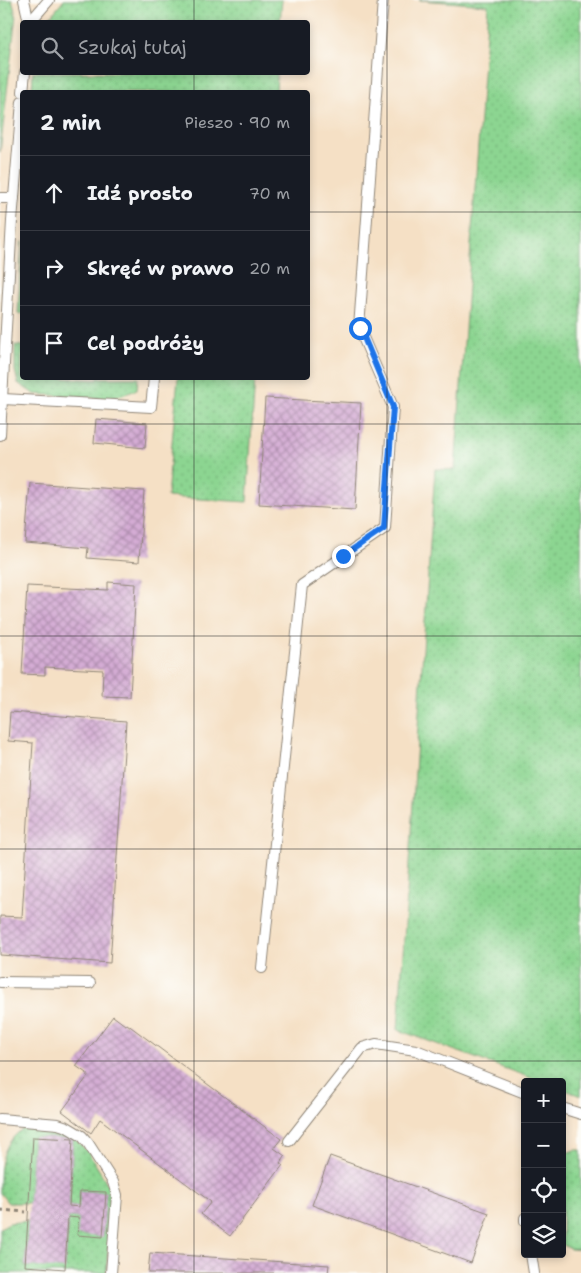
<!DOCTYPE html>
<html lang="pl">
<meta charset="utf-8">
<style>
:root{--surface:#171b24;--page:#20242c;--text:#f1f3f6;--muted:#9ea1a6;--line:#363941}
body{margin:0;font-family:"Shantell Sans",sans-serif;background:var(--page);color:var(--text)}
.controls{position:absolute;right:15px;bottom:15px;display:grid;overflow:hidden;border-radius:5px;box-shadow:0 2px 8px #0003}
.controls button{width:45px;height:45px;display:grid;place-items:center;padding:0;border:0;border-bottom:1px solid var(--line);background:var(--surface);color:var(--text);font:25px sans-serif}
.stop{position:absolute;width:15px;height:15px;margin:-11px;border:4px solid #1a73e8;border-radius:50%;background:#fff}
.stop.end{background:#1a73e8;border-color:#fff;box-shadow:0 1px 5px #0008}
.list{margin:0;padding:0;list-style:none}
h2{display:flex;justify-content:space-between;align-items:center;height:65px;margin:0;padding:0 20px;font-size:21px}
h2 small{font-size:16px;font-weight:400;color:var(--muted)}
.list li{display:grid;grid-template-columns:32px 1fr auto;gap:15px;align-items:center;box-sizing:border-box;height:75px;padding:0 20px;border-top:1px solid var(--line)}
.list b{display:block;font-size:19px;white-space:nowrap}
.list em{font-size:16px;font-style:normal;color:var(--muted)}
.icon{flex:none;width:28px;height:28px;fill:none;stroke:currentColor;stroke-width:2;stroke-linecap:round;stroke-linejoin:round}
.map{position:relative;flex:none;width:581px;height:1273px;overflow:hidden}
.search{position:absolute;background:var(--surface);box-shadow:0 2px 8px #0003;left:20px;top:20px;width:290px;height:55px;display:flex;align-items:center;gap:12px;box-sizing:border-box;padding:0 18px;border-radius:5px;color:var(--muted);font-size:19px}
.panel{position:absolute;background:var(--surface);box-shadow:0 2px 8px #0003;left:20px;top:90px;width:290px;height:290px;border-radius:5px}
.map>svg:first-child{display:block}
.grass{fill:url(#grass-dots);stroke:#5c805e}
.building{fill:url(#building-cross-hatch)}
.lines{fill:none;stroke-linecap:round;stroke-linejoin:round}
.lane-casing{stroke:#908678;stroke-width:12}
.path{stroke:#908678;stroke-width:3;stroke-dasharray:4 4;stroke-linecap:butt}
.lane{stroke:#fff;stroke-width:10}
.route{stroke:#1a73e8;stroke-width:6}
.grid{fill:none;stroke:#2b2b2b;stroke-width:1;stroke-opacity:0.55}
</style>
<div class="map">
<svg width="581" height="1273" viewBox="0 0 581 1273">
<defs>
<pattern id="grass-dots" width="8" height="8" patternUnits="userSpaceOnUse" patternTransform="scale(1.25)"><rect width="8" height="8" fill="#8cd591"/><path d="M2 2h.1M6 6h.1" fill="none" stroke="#79b77d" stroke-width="1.8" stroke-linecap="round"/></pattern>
<pattern id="building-cross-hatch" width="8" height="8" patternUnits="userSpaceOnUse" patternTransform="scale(1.25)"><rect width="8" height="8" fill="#d4acd4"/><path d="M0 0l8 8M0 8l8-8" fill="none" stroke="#ac8cac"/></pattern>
</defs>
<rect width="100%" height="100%" fill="#fdfcf7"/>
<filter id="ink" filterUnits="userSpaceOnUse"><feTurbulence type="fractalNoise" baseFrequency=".02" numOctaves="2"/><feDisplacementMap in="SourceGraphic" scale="10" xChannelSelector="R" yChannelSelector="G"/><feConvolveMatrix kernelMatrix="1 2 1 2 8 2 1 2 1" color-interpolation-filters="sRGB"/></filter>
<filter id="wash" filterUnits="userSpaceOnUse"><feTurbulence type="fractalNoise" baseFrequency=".0096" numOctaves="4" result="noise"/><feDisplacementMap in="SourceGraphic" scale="20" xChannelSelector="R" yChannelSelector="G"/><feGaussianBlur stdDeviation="1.12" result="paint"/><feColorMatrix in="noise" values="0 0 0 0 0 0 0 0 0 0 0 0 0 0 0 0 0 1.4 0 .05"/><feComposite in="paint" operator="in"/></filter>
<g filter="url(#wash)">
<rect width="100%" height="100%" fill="#f5e0c5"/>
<g class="grass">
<polygon points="0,0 12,0 16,15 0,152"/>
<polygon points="64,0 282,0 280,22 46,22"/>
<polygon points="419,0 581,0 581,1096 562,1089 562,1082 542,1082 398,1030 435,469 455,470 488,5"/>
<polygon points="33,73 33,72 277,73 276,92 32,92"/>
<polygon points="22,241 22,314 18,314"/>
<polygon points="15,345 22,346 22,378 58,378 98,380 98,378 138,378 137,390 110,399 34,394 18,383 15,370"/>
<polygon points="178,378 255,378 247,502 167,497"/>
<path d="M23,1129H34L59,1131L73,1137L88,1152L110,1188V1224L106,1273H0V1228L9,1223L28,1221L25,1266L65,1268L68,1217L79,1218L78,1235L103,1236L106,1192L80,1191L79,1207L69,1206L73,1139L33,1137L29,1203H8L0,1193C0,1167 0,1145 23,1129Z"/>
<polygon points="574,1150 581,1150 581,1250 570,1249 562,1244 562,1155"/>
</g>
<g id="blocks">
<g class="building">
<polygon points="265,398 361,403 355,510 259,504"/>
<polygon points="96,419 147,423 145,448 94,443"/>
<polygon points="30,483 144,491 139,562 87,558 88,548 25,543"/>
<polygon points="108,582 136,584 130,697 102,696 103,670 45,667 45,675 22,674 27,586 108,590"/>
<polygon points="10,712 126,721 110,963 0,955 0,916 22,917 33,743 8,741"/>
<polygon points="113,1016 125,1025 127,1024 281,1139 274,1148 285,1156 280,1163 283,1165 230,1236 201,1214 211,1202 100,1119 91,1133 62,1111 89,1075 76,1066"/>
<polygon points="33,1137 73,1139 69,1206 79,1207 80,1191 106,1192 103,1237 77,1235 79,1218 68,1217 65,1269 25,1266"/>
<polygon points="330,1156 489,1213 471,1263 312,1205"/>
<polygon points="150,1253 329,1265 328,1273 148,1273"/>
</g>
</g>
</g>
<g filter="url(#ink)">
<use href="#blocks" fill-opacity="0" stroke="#908678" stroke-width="1"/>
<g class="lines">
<defs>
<g id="lane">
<polyline points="24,0 29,22"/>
<polyline points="30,22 49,0"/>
<polyline points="23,92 25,72"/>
<polyline points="0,198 14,198"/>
<polyline points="3,399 151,407 154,378"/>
<polyline points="0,435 12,221 22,102"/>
<polyline points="262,968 302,585 385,528 393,407 359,328 383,0"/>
<polyline points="0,982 90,983"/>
<polyline points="562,1108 581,1114"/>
<polyline points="0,1119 58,1124 67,1127 82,1136 88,1143 113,1182 117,1195 111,1273"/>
<polyline points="289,1141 362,1048 376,1044 416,1050 525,1093"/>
<polyline points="525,1218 525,1221"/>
<polyline points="531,1254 534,1273"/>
</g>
</defs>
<use href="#lane" class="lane-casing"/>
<polyline class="path" points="0,1210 26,1212"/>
<use href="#lane" class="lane"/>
</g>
</g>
<g class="lines" filter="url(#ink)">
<polyline class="route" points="343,556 384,528 393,407 360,328"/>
</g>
<path class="grid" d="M194,0V22M387,0V1273M194,72V92M0,212H22M308,212H581M194,378V1273M0,424H581M0,636H581M0,849H581M0,1061H581"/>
</svg>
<div class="controls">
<button>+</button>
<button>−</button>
<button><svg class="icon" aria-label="locate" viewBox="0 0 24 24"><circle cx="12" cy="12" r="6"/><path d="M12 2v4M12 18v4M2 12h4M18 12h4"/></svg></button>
<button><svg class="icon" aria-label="layers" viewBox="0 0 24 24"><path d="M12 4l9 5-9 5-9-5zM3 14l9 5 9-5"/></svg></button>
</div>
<div class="stop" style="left:360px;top:328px"></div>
<div class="stop end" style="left:343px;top:556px"></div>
<div class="search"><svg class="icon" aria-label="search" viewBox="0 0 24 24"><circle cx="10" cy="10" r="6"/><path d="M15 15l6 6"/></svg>Szukaj tutaj</div>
<section class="panel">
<h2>2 min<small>Pieszo · 90 m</small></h2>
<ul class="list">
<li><svg class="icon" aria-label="ahead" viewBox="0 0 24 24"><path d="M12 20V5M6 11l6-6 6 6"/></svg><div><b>Idź prosto</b></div><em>70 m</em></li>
<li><svg class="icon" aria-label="right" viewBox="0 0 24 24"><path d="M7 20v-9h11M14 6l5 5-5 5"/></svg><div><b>Skręć w prawo</b></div><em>20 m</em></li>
<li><svg class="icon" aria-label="arrive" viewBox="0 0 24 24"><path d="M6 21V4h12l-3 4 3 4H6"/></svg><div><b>Cel podróży</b></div></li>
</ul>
</section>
</div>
